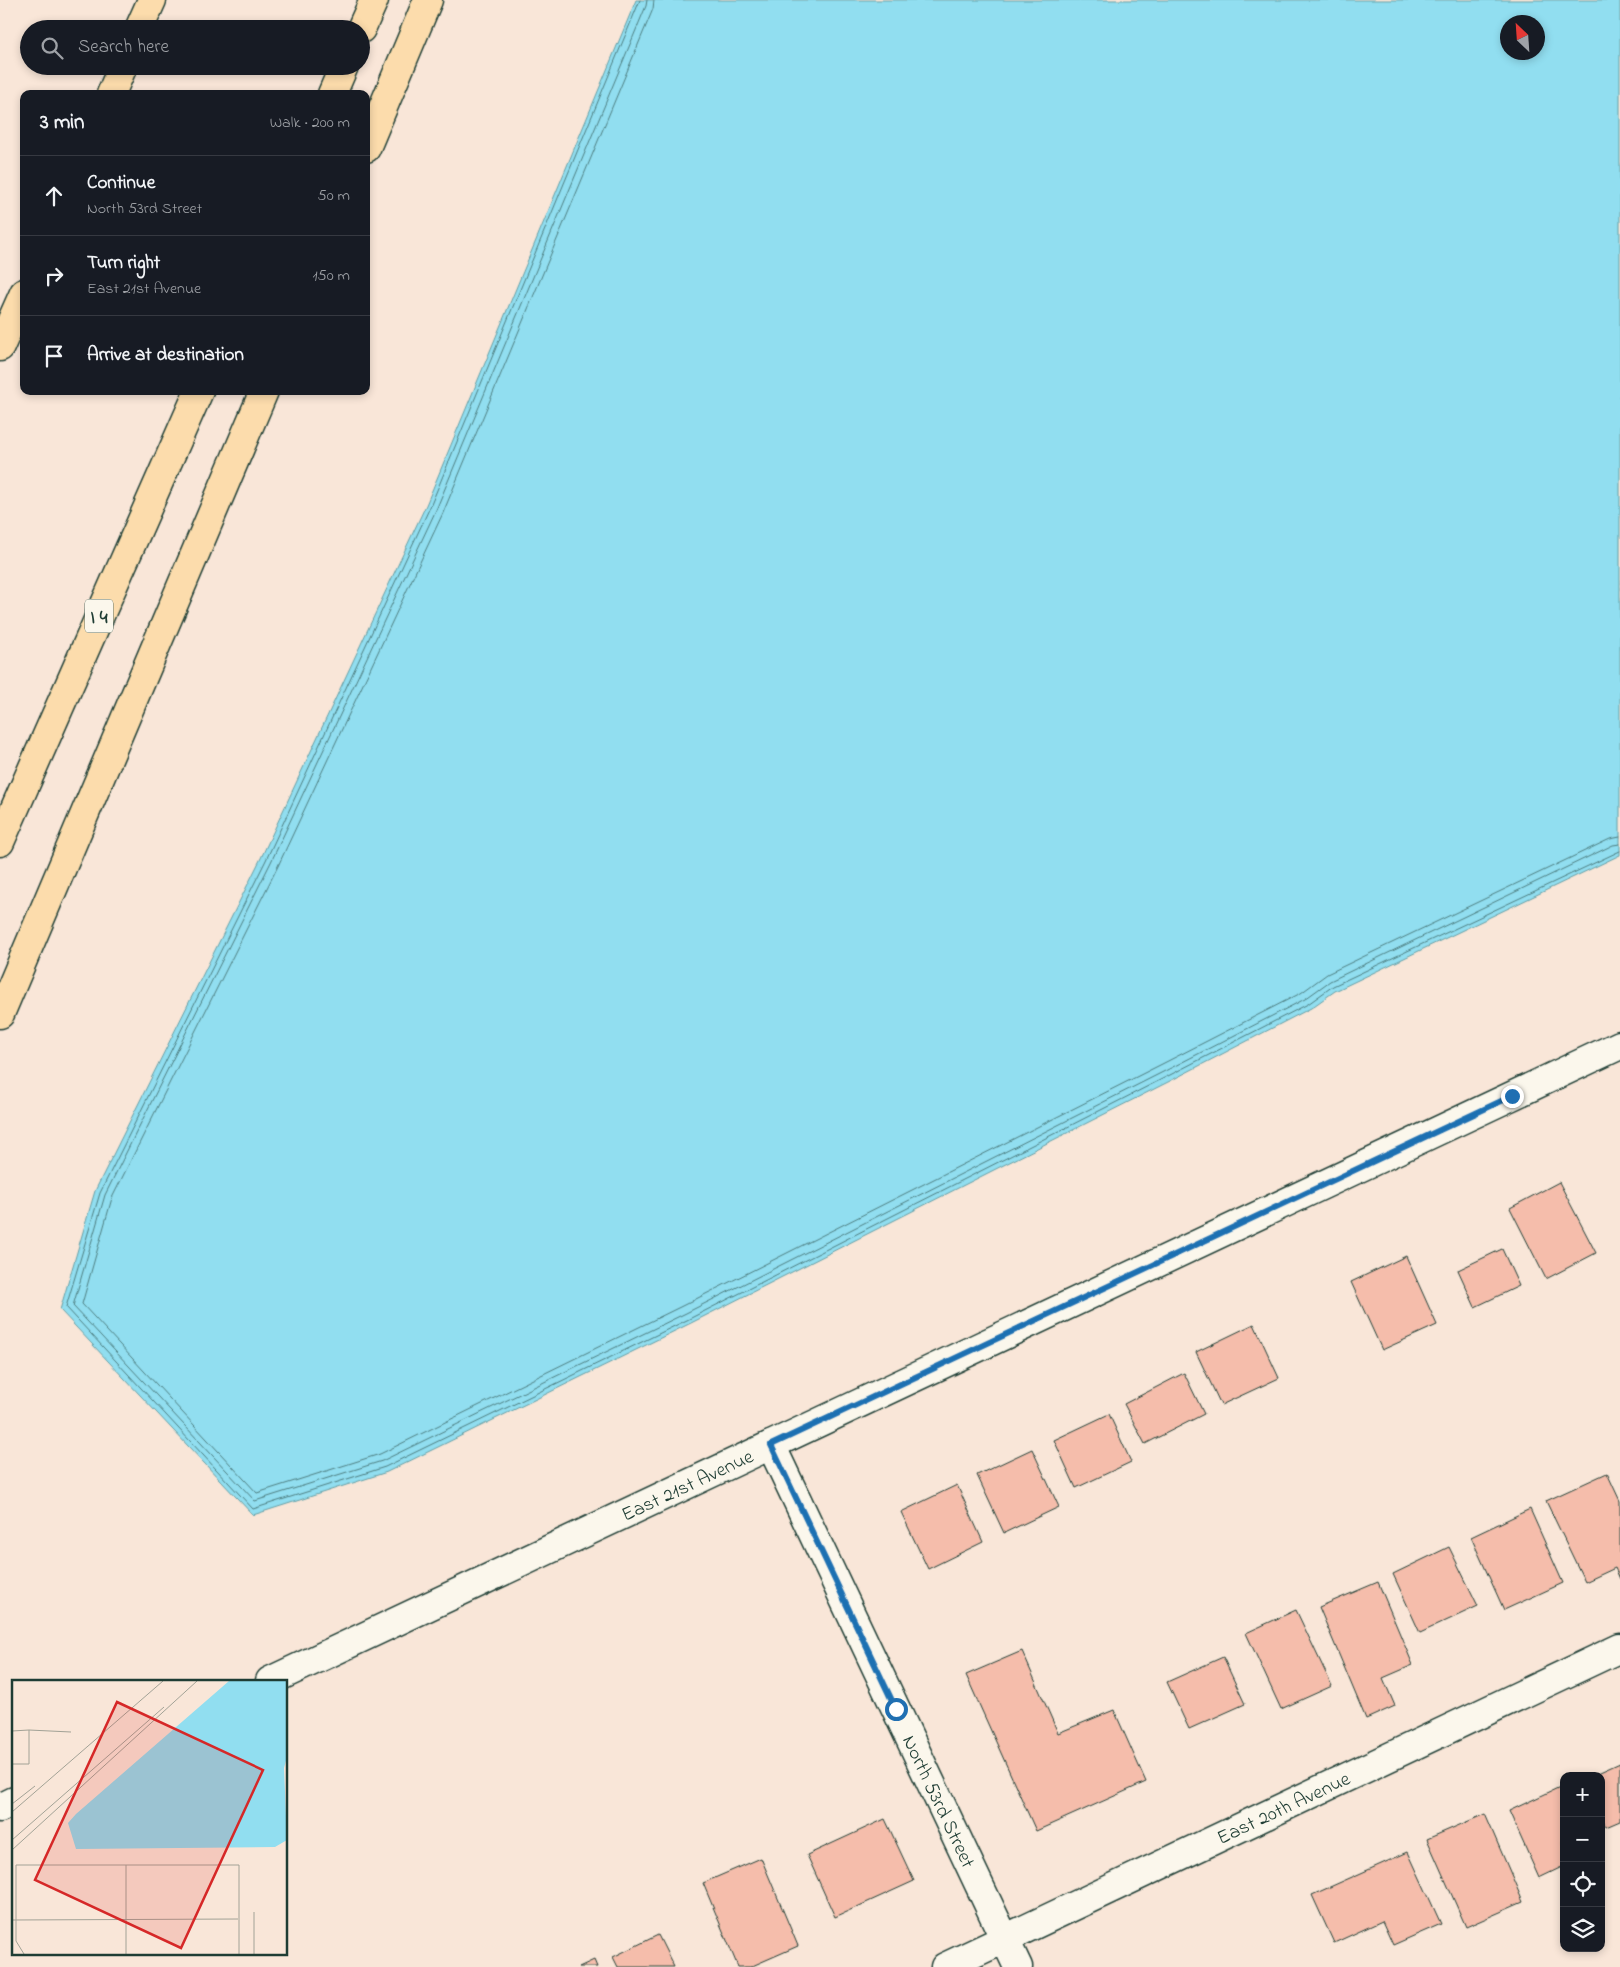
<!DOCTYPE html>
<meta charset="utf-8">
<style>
:root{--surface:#171b24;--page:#242831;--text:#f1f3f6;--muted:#9ea1a6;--line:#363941}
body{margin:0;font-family:"Indie Flower",sans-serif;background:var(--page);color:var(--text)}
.controls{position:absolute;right:15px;bottom:15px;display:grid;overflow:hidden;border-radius:10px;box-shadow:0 2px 8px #0003}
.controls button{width:45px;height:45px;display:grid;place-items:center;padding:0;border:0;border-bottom:1px solid var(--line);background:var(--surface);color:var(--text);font:25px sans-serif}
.compass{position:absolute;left:1500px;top:15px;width:45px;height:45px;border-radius:50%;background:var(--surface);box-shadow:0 2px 8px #0003;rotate:335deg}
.stop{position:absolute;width:15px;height:15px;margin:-11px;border:4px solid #1f6fb2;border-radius:50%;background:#fff}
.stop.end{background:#1f6fb2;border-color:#fff;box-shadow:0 1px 5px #0008}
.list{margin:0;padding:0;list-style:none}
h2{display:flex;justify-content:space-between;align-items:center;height:65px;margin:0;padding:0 20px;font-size:21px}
h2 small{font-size:16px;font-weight:400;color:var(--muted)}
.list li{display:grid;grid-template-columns:32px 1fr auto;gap:15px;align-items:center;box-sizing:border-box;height:80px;padding:0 20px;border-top:1px solid var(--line)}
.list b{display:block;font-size:19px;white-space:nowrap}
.list p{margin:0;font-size:16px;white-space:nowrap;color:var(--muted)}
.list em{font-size:16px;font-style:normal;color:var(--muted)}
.icon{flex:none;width:28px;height:28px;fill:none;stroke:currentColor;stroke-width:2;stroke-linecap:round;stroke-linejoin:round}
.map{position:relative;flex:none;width:1620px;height:1967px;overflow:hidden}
.search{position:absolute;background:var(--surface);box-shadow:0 2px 8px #0003;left:20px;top:20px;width:350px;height:55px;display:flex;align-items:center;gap:12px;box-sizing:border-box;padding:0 18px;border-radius:28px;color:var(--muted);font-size:19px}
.panel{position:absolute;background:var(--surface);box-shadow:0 2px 8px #0003;left:20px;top:90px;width:350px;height:305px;border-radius:10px}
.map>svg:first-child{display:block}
.water{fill:#91def0;stroke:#639ea5;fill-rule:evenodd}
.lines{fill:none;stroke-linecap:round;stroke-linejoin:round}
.shore{stroke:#4d7d7f;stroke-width:1}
.building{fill:#f5bdab;stroke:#1f3d34}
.minor-casing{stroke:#1f3d34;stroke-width:31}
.motorway-casing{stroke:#1f3d34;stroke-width:31}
.minor{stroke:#fbf7ec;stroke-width:28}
.motorway{stroke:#fcdcac;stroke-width:28}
.route{stroke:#1f6fb2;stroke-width:6}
.labels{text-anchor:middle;stroke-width:4;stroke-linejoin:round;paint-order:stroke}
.shield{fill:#fbf7ec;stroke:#61756b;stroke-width:1}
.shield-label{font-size:19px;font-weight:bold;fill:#1f3d34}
.street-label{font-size:20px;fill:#1f3d34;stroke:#fbf7ec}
.inset-road{fill:none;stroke:#a2a296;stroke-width:1}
.view{fill:#d62828;fill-opacity:0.15;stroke:#d62828;stroke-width:2.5}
.inset-edge{fill:none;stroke:#1f3d34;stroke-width:2.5}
</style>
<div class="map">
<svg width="1620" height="1967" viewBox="0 0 1620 1967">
<rect width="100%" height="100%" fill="#f9e6d8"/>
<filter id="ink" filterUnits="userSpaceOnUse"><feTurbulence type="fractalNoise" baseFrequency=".02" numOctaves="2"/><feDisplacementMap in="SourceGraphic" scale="10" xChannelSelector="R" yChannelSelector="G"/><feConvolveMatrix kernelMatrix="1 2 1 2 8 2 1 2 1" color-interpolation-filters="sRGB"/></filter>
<g filter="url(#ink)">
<path class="water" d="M636,0H1620V855L1335,991L1311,1008L1170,1081L691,1323L387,1472L253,1515L60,1310L95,1191L261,858L426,505ZM1508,22H1538V52H1508Z"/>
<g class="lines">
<g class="shore">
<polyline points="640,0 430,507 266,860 100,1193 66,1307 253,1509 385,1467 689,1319 1168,1076 1308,1004 1333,986 1620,851"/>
<polyline points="647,0 646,6 436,510 271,862 105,1195 73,1306 255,1501 382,1461 686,1313 1165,1071 1305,999 1330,981 1613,845 1620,844"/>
<polyline points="654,0 653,9 443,513 278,866 112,1198 82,1304 257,1493 380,1454 682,1306 1162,1064 1301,993 1327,974 1610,839 1620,837"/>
</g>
</g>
<g class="building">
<polygon points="1559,1182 1596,1253 1546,1279 1510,1208"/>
<polygon points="1502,1249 1519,1286 1475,1307 1458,1270"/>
<polygon points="1406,1256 1437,1325 1382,1350 1351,1282"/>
<polygon points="1254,1324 1279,1378 1221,1405 1196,1352"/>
<polygon points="1184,1373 1204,1414 1145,1444 1124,1404"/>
<polygon points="1109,1414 1131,1462 1076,1488 1054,1440"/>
<polygon points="1032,1449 1059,1507 1004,1533 977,1475"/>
<polygon points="1607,1473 1620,1501 1620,1579 1615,1568 1585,1582 1546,1501"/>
<polygon points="957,1485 983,1542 928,1569 901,1512"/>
<polygon points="1530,1509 1563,1583 1504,1610 1471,1537"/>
<polygon points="1449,1547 1478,1606 1420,1633 1393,1574"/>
<polygon points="1378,1582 1413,1665 1383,1678 1395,1706 1366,1719 1319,1607"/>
<polygon points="1296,1610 1332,1686 1281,1709 1246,1633"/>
<polygon points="1022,1651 1058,1733 1114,1710 1146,1782 1036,1831 966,1675"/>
<polygon points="1223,1657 1245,1704 1189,1729 1167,1682"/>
<polygon points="1620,1763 1620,1821 1606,1827 1601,1815 1601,1776 1591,1776"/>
<polygon points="1562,1786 1564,1866 1539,1878 1509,1811"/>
<polygon points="1485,1814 1523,1902 1466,1927 1427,1839"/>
<polygon points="885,1819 914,1881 835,1917 807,1855"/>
<polygon points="1408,1852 1441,1924 1393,1945 1382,1921 1334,1943 1312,1895"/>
<polygon points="761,1858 798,1946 750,1967 738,1967 703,1883"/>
<polygon points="658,1935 674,1967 618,1967 613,1957"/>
<polygon points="594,1960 597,1967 579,1967"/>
</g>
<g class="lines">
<defs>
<g id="minor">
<path id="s1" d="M771,1445L1018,1967"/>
<path id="s2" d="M270,1681L1620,1045"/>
<polyline points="0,1808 14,1801"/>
<path id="s3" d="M945,1967L1620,1648"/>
</g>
<g id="motorway">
<polyline points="139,29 152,0"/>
<polyline points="361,29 374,0"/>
<polyline points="111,94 123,66"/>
<polyline points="332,94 344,66"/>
<polyline points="366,148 428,0"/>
<polyline points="0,347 24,293"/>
<polyline points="0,842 199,391"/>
<polyline points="0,1014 264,391"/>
</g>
</defs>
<use href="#minor" class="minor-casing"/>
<use href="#motorway" class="motorway-casing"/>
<use href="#minor" class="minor"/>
<use href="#motorway" class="motorway"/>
</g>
</g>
<g class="lines" filter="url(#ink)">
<polyline class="route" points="896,1709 771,1445 1512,1096"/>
</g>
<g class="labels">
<rect class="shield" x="85" y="599.5" width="28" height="33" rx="4"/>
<g class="shield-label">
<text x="99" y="623">I 4</text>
</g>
<g class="street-label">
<text dy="7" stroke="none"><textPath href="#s2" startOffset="461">East 21st Avenue</textPath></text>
<text dy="7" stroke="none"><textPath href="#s1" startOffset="394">North 53rd Street</textPath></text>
<text dy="7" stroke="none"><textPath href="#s3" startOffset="374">East 20th Avenue</textPath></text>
</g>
</g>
<g transform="translate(12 1680)">
<rect width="275" height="275" fill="#f9e6d8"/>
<path d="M217,1H275V77L272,88L275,160L263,167L64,169L56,143L64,134Z" fill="#91def0"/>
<path class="inset-road" d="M17,50L59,52M0,51L17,50V84H0M0,124L23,106M0,132L151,1M0,160L152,27M0,170L185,1M114,185V274M0,240L226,239M12,274L4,261V185H227V274M242,274V232"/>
<path class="view" d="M105,22L251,90L169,268L23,200Z"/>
<rect width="275" height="275" class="inset-edge"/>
</g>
</svg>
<div class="controls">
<button>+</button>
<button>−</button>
<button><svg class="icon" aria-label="locate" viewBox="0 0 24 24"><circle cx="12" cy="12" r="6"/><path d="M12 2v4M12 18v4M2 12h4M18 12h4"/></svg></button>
<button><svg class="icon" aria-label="layers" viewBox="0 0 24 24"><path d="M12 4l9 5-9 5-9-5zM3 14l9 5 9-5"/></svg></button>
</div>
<svg class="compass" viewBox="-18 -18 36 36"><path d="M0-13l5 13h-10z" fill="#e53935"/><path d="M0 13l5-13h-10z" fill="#9ea1a6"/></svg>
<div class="stop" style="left:896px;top:1709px"></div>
<div class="stop end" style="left:1512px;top:1096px"></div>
<div class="search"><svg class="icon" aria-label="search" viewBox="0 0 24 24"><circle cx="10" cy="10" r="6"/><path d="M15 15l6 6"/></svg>Search here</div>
<section class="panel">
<h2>3 min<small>Walk · 200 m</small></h2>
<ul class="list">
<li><svg class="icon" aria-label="ahead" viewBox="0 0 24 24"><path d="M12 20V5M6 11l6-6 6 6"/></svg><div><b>Continue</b><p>North 53rd Street</p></div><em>50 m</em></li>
<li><svg class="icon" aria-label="right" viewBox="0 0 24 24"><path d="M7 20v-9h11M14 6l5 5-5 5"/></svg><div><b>Turn right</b><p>East 21st Avenue</p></div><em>150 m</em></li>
<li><svg class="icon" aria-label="arrive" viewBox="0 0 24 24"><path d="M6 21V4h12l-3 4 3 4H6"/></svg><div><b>Arrive at destination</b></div></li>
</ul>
</section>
</div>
